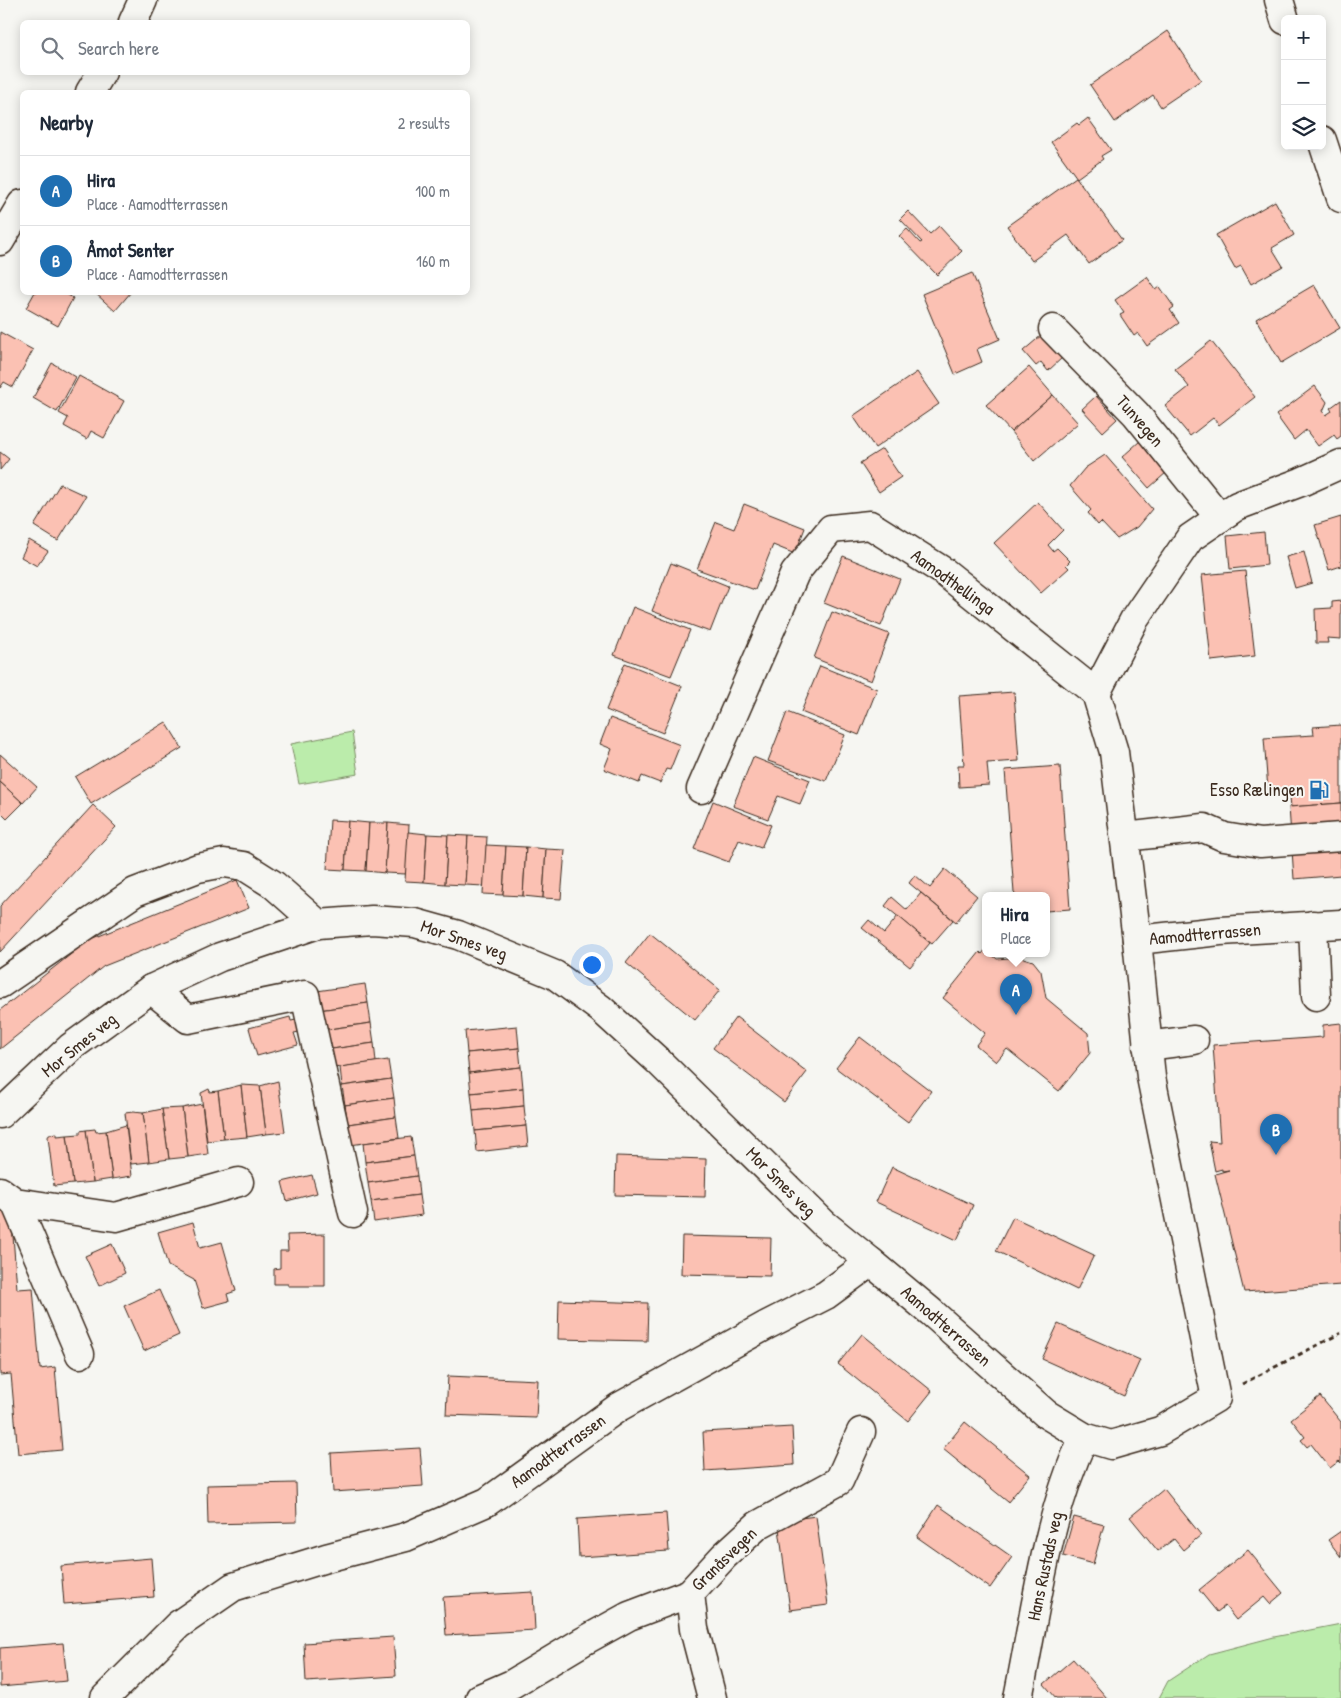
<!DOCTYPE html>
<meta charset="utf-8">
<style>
:root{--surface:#fff;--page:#f2f2f3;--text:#1f2937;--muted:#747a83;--line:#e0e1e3;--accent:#1f6fb2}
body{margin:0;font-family:"Patrick Hand",sans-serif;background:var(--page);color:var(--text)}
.controls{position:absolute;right:15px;top:15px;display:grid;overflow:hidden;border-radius:8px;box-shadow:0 2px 12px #0003}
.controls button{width:45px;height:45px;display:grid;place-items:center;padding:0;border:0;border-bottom:1px solid var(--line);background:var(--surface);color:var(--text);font:25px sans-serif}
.you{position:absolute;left:591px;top:964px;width:18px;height:18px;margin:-12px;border:4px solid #fff;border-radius:50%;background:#1a73e8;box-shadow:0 0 0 8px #1a73e833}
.badge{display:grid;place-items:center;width:32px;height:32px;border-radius:50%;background:var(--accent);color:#fff;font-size:16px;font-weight:700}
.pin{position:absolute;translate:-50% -41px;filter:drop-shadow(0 1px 2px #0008)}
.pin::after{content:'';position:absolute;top:26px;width:18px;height:15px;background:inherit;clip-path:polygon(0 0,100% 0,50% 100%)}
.popup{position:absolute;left:982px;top:892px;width:68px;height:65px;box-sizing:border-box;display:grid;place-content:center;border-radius:8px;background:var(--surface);filter:drop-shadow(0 1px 4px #0005);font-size:16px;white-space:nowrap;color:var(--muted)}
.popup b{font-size:19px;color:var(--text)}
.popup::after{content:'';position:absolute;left:50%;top:100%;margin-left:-10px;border:10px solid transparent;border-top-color:var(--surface)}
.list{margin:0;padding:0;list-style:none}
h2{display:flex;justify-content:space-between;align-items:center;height:65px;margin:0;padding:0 20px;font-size:21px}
h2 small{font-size:16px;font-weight:400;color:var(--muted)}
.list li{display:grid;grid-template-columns:32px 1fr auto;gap:15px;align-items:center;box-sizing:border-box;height:70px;padding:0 20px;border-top:1px solid var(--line)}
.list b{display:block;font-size:19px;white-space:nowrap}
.list p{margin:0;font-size:16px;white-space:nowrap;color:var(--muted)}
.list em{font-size:16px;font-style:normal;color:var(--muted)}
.icon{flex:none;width:28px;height:28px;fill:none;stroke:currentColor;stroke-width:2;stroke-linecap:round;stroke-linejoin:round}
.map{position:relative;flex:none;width:1341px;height:1698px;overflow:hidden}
.search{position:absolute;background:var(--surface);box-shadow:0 2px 12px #0003;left:20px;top:20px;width:450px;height:55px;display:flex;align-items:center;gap:12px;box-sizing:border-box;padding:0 18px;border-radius:8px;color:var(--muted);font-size:19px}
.panel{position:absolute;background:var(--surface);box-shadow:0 2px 12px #0003;left:20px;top:90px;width:450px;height:205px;border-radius:8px}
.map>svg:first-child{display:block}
.green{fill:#bbecab;stroke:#7b8b64}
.building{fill:#fbc1b3;stroke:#3b2a1e}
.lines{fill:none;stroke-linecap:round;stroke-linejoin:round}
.minor-casing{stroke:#3b2a1e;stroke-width:31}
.path{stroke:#3b2a1e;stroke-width:3;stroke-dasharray:5 4;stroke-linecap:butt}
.minor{stroke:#f6f6f2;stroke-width:28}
.labels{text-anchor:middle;stroke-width:4;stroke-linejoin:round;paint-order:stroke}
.street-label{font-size:18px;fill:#3b2a1e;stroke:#f6f6f2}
.poi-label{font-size:18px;fill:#3b2a1e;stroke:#f6f6f2;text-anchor:end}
</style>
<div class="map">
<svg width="1341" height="1698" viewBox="0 0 1341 1698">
<rect width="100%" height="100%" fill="#f6f6f2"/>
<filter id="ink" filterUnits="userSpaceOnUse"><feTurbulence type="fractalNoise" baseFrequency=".02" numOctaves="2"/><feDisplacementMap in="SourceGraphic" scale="10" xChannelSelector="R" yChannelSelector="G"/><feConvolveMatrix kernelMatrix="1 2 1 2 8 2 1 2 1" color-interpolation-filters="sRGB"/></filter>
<g filter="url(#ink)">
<g class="green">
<polygon points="352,732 358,774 299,784 291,744"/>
<polygon points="1341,1624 1341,1698 1159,1698 1168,1681 1209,1654 1274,1637"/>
</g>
<g class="building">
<polygon points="1168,31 1201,80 1161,107 1153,95 1115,122 1090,85"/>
<polygon points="1088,118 1111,150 1101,156 1103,159 1077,178 1051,142 1077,123 1079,125"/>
<polygon points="1076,177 1122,240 1089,264 1068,235 1032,261 1007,226"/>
<polygon points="1275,201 1294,235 1272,248 1283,266 1251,284 1241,266 1235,269 1216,235"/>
<polygon points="908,211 930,234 939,226 962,251 937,275 899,236 907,229 920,243 922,242 900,219"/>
<polygon points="972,273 1000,339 977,349 982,362 955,374 922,294"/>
<polygon points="1147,277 1156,290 1160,287 1174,307 1170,310 1179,323 1147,346 1138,333 1134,336 1120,315 1124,313 1115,300"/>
<polygon points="1314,285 1340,328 1281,363 1256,319"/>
<polygon points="35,292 63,292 73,298 58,326 26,308"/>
<polygon points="94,292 131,292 115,311"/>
<polygon points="0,332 33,350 13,387 4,382 0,388"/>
<polygon points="1043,334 1063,357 1048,371 1041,362 1036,366 1023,351"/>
<polygon points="1211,341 1255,397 1219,425 1213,418 1190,436 1165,406 1189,387 1175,369"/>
<polygon points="52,363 76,377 57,412 33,398"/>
<polygon points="1029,367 1053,395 1011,432 986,405"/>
<polygon points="917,372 939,404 875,448 853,416"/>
<polygon points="79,376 124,401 104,438 91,431 87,439 64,426 68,418 59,413"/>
<polygon points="1315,386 1327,402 1323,411 1326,415 1332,411 1330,408 1341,400 1341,436 1337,439 1334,435 1318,446 1306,430 1294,440 1276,415"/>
<polygon points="1053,395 1078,423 1034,461 1011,432"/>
<polygon points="1096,396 1117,419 1103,432 1082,409"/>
<polygon points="1140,441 1167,472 1149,488 1122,457"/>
<polygon points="882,449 901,477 879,492 860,463"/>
<polygon points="0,452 9,459 0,470"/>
<polygon points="1105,455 1152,509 1137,527 1117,539 1101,522 1098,525 1088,513 1091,510 1070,486 1085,468"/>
<polygon points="60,484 86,496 58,541 34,526"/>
<polygon points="1038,502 1063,530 1048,545 1053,551 1057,548 1070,561 1066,565 1069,568 1041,593 994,543"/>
<polygon points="744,504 805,528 795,554 773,545 755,590 697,569 716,522 734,529"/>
<polygon points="1341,517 1341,566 1329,570 1315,525"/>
<polygon points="1264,532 1267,565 1230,569 1227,536"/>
<polygon points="29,540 48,551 37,566 21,557"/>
<polygon points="1304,552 1312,583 1295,588 1286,557"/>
<polygon points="843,556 900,579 881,626 824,603"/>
<polygon points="671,563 728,586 710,632 652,611"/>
<polygon points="1245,571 1255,656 1211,661 1202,575"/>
<polygon points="1341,601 1341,639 1327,638 1328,643 1316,643 1315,609 1332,608 1332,602"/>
<polygon points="633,607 690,630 671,676 614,655"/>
<polygon points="832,612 889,634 871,681 814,658"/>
<polygon points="625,663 682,686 663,733 606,710"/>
<polygon points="820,666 877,689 859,735 801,712"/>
<polygon points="1014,692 1019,761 987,763 989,785 959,787 958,765 964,765 959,696"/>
<polygon points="787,712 845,735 826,781 768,761"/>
<polygon points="610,718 680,745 670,770 666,769 660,783 642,776 639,783 604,769 612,749 600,744"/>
<polygon points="166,722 182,748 91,804 75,777"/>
<polygon points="1341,725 1341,803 1291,807 1289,788 1268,790 1264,738 1314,735 1313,727"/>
<polygon points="0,754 37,787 23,803 0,782"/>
<polygon points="753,757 810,780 800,804 778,796 768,819 733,806"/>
<polygon points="1060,766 1070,909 1046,911 1046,896 1017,896 1014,893 1005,770"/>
<polygon points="0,782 23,803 7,819 0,812"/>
<polygon points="713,801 771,825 761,848 739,840 729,862 694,849"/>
<polygon points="1341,803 1341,875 1294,879 1289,807"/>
<polygon points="93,805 116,827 0,952 0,906"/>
<polygon points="330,820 348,821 345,870 327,869"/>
<polygon points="348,821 369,823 366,871 345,870"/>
<polygon points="369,823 388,823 385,873 366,871"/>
<polygon points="388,823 409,825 406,874 385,873"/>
<polygon points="408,832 427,834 424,882 405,881"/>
<polygon points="427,834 448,835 445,884 424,882"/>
<polygon points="448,835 468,836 465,885 445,884"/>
<polygon points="468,836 487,837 484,886 465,885"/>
<polygon points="486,845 506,846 503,895 483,894"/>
<polygon points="506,846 526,847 523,896 503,895"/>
<polygon points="526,847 546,849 543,898 523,896"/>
<polygon points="546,849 565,850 561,899 543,898"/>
<polygon points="945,869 977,896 956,922 909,883 915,875 930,888"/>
<polygon points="237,880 249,908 104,966 0,1049 0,1010 89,940"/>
<polygon points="921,893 953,920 932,944 885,906 892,897 907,910"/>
<polygon points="898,916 930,943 910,967 862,928 869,920 884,933"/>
<polygon points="650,933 720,990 695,1020 626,963"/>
<polygon points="986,949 986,954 991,954 997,959 1020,957 1033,961 1041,971 1046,998 1088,1033 1090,1053 1059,1091 1007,1049 996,1062 976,1045 985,1033 943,998 980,952 982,954"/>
<polygon points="365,984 368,1003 319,1010 317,991"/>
<polygon points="368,1003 371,1023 322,1030 319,1010"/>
<polygon points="290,1017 291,1021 296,1020 299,1032 294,1033 298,1045 257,1056 249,1028"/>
<polygon points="736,1017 807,1072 784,1102 713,1048"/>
<polygon points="371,1023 374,1043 325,1050 322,1030"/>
<polygon points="1341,1023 1341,1285 1244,1292 1215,1174 1229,1170 1222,1171 1222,1169 1215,1171 1209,1141 1220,1142 1213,1045 1323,1037 1323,1025"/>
<polygon points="517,1026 519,1048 467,1053 465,1031"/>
<polygon points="860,1037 931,1091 908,1122 836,1068"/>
<polygon points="374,1043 376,1062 327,1069 325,1050"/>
<polygon points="519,1048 521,1067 469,1073 467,1053"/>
<polygon points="388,1060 391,1079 342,1086 340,1067"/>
<polygon points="521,1067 523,1088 471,1093 469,1073"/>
<polygon points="391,1079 394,1098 345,1105 342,1086"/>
<polygon points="278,1081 285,1132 266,1134 260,1086"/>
<polygon points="241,1085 247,1137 224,1139 218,1091"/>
<polygon points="241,1085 260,1086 266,1134 247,1137"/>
<polygon points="523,1088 524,1106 473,1111 471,1093"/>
<polygon points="209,1089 210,1092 218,1091 224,1139 207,1141 201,1093"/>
<polygon points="394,1098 396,1117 348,1124 345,1105"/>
<polygon points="202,1104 208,1154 188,1157 182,1108"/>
<polygon points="524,1106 526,1126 475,1131 473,1111"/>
<polygon points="182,1108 188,1157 169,1159 162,1109"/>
<polygon points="162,1109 169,1159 149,1162 143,1113"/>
<polygon points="133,1112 143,1113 149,1162 131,1164 125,1113"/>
<polygon points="396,1117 399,1138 350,1145 348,1124"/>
<polygon points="126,1125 132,1176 112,1179 106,1131"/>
<polygon points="526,1126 528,1146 477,1152 475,1131"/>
<polygon points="95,1129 96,1132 106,1131 112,1179 93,1182 86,1130"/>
<polygon points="86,1130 93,1182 73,1184 67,1135 80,1134 80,1131"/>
<polygon points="57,1133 57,1136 67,1135 73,1184 54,1186 48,1137 49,1134"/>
<polygon points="411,1137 414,1156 365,1162 363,1143"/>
<polygon points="414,1156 417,1176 368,1183 365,1162"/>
<polygon points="616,1156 706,1159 705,1197 615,1195"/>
<polygon points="892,1167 973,1205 957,1240 876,1202"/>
<polygon points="312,1175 317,1193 287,1201 282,1182"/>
<polygon points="417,1176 419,1195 371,1201 368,1183"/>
<polygon points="419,1195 422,1215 374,1222 371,1201"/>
<polygon points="11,1209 17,1289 33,1288 40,1369 55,1367 62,1450 18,1454 11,1374 0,1375 0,1210"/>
<polygon points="1013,1217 1094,1255 1077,1290 996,1251"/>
<polygon points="193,1222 200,1248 222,1242 236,1291 227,1294 229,1301 203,1308 194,1280 168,1266 158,1232"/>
<polygon points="325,1234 325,1286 288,1286 288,1284 274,1284 274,1269 280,1268 280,1251 288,1251 287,1235"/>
<polygon points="682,1236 771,1238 770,1276 681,1274"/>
<polygon points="112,1244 125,1273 99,1286 85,1256"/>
<polygon points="159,1290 179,1335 144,1351 124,1306"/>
<polygon points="559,1300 648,1303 647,1341 558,1339"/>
<polygon points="1058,1324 1140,1360 1124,1396 1042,1359"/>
<polygon points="862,1334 932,1391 908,1421 838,1364"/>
<polygon points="448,1376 538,1380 536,1418 446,1415"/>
<polygon points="1320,1396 1341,1422 1341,1463 1339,1461 1330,1468 1311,1444 1307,1447 1301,1440 1305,1437 1291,1419"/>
<polygon points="965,1422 1030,1475 1008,1502 943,1449"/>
<polygon points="792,1427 794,1465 705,1471 703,1432"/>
<polygon points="420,1448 423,1486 333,1492 331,1453"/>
<polygon points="296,1483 297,1522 208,1524 207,1485"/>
<polygon points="1164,1489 1201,1535 1183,1550 1174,1539 1158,1551 1130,1517"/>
<polygon points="938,1505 1012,1557 990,1588 917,1537"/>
<polygon points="666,1513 669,1551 579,1557 577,1519"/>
<polygon points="816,1516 828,1605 790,1610 778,1521"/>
<polygon points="1074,1517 1104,1525 1093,1564 1063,1556"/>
<polygon points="1341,1531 1341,1557 1328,1540"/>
<polygon points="1248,1550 1283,1593 1270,1604 1264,1597 1236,1620 1225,1606 1217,1612 1199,1590"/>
<polygon points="151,1558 154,1597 64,1604 61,1566"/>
<polygon points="533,1592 535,1630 446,1635 443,1597"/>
<polygon points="393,1637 396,1676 306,1682 304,1643"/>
<polygon points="63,1643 67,1681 0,1687 0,1648"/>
<polygon points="1073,1659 1107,1698 1056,1698 1044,1684"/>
</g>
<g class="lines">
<defs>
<g id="minor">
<polyline points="1279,0 1285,20"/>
<polyline points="133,22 143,0"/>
<polyline points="90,92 102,72"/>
<polyline points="1322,140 1341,198"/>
<polyline points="0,241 22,204"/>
<polyline points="1053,329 1136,414 1220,518"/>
<polyline points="1096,693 1134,620 1190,538 1237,506 1301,482 1341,464"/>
<polyline points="701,789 795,573 831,529 870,525 943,571 1096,693 1114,752 1137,940"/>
<polyline points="1125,837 1204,828 1224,837 1260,843 1341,837"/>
<polyline points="1313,925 1316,996"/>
<polyline points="0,984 135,892 198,868 224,863 244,866 274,885 318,924"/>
<polyline points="151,989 188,1019 305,995 353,1213"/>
<polyline points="1147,1046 1194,1040"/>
<polyline points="0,1114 71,1047 151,989 220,957 318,924 372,920 415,923 458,935 555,975 601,1009 657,1060 824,1224 871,1262"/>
<polyline points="0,1191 15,1202 116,1217 239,1182"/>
<polyline points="15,1202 80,1354"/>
<polyline points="690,1593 694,1629 712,1698"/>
<polyline points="105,1698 178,1625 233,1587 326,1558 406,1537 487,1502 619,1407 767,1325 826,1295 871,1262 931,1312 1046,1414 1084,1437 1111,1445 1160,1431 1216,1398 1151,1077 1137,940 1220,931 1341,924"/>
<polyline points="480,1698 512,1684 582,1642 629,1616 690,1593 724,1556 758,1525 839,1481 861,1432"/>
<path d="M1018,1698C1036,1610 1046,1519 1084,1437"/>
</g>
</defs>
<use href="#minor" class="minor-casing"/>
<polyline class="path" points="1242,1384 1341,1333"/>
<use href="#minor" class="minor"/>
</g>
</g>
<defs>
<symbol id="fuel-bare" viewBox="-9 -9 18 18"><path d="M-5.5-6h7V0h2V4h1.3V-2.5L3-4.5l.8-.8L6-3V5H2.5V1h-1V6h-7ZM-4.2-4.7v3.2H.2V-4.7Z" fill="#1f6fb2" stroke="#f6f6f2" stroke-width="2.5" paint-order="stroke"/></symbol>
</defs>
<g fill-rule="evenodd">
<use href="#fuel-bare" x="1305" y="776" width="28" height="28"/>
</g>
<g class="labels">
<g class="street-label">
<text transform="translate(1140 421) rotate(49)" y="6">Tunvegen</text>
<text transform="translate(953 582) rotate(36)" y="6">Aamodthellinga</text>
<text transform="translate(1205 934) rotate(-5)" y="6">Aamodtterrassen</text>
<text transform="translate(464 940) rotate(19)" y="6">Mor Smes veg</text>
<text transform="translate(79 1045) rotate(-39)" y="6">Mor Smes veg</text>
<text transform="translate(781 1182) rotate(45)" y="6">Mor Smes veg</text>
<text transform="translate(946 1326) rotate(41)" y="6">Aamodtterrassen</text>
<text transform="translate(558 1451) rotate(-36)" y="6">Aamodtterrassen</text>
<text transform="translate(724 1559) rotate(-44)" y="6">Granåsvegen</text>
<text transform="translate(1045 1566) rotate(-78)" y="6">Hans Rustads veg</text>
</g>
<g class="poi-label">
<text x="1304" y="796">Esso Rælingen</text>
</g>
</g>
</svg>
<div class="controls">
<button>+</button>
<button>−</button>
<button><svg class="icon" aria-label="layers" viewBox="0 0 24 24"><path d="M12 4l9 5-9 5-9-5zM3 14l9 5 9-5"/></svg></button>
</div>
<div class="you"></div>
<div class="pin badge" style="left:1016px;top:1015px">A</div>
<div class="popup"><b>Hira</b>Place</div>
<div class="pin badge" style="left:1276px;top:1155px">B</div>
<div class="search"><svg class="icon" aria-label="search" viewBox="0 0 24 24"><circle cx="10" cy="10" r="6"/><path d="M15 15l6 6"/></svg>Search here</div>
<section class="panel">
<h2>Nearby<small>2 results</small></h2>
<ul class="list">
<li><span class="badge">A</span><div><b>Hira</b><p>Place · Aamodtterrassen</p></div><em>100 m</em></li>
<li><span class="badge">B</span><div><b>Åmot Senter</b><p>Place · Aamodtterrassen</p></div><em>160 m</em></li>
</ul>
</section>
</div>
